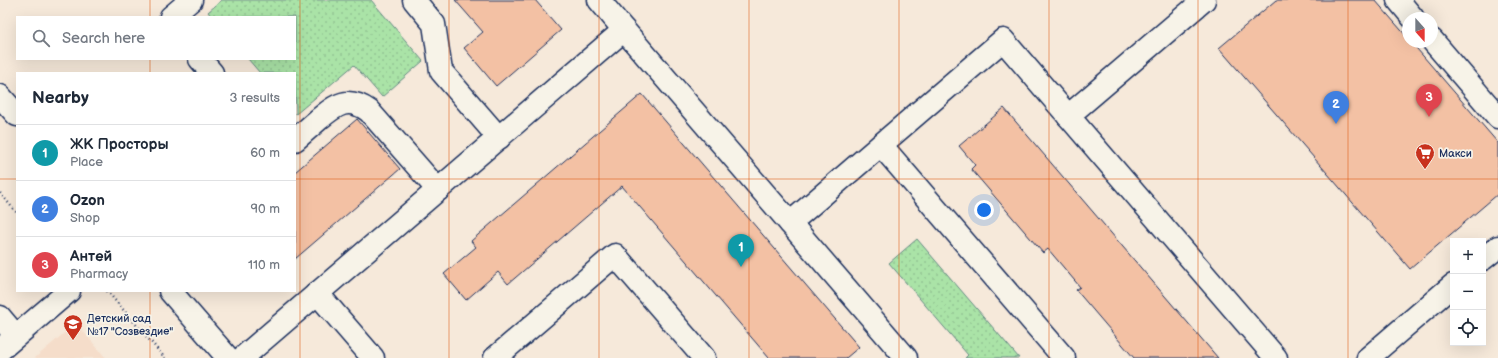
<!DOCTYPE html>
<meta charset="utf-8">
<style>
:root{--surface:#fff;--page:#f2f2f3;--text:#1f2937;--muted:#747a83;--line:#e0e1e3;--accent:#2563eb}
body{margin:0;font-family:"Balsamiq Sans",sans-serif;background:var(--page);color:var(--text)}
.controls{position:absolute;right:12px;bottom:12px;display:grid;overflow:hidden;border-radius:0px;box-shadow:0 4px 16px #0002}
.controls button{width:36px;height:36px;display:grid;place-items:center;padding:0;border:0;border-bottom:1px solid var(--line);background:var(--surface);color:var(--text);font:20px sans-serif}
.compass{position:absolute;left:1402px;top:12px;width:36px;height:36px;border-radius:50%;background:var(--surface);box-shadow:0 4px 16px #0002;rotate:159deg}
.you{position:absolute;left:984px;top:210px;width:14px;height:14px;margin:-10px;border:3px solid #fff;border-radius:50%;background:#1a73e8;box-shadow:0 0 0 6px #1a73e833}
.badge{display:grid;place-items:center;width:26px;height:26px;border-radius:50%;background:var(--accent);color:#fff;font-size:13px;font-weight:700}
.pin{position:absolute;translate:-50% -33px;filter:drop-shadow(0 1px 2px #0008)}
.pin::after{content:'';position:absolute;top:21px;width:14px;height:12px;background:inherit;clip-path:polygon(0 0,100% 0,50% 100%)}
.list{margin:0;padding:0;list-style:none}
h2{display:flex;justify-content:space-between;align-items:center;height:52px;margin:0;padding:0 16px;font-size:17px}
h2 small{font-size:13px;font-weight:400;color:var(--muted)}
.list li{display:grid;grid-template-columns:26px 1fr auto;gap:12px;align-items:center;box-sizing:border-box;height:56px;padding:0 16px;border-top:1px solid var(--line)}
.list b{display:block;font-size:15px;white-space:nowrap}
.list p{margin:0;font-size:13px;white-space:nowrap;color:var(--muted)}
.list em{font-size:13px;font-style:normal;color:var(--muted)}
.icon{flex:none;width:22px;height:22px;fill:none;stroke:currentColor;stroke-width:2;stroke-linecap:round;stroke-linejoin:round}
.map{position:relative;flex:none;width:1498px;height:358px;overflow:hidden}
.search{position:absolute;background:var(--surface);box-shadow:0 4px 16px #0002;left:16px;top:16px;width:280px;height:44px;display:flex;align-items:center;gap:10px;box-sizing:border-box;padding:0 14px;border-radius:0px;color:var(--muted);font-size:15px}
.panel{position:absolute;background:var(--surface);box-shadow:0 4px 16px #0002;left:16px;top:72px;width:280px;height:220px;border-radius:0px}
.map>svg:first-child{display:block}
.built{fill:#f5ddca}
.green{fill:url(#green-dots);stroke:#628982}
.building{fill:#f3c1a4;stroke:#1b2f5e}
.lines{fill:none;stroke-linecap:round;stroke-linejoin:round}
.minor-casing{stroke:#1b2f5e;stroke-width:25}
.path{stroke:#1b2f5e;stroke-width:2.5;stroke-dasharray:1 3;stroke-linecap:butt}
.minor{stroke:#f7f3e8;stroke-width:22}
.grid{fill:none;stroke:#de5710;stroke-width:1;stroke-opacity:0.55}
.labels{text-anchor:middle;stroke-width:3.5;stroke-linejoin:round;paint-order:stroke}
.poi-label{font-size:11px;fill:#1b2f5e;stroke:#f7f3e8;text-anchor:start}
</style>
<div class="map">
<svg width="1498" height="358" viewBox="0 0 1498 358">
<defs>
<pattern id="green-dots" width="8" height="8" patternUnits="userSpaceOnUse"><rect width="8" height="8" fill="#aae3a7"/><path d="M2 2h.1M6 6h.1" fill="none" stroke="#92c392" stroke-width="1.8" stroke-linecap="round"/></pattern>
</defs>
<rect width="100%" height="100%" fill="#f6e9da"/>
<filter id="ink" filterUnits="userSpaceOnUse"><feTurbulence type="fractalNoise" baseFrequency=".025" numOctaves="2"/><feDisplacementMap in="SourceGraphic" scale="8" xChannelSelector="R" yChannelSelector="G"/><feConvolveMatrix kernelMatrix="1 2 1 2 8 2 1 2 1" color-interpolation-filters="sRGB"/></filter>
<g filter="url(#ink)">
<polygon class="built" points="76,323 106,358 35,358"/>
<g class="green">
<polygon points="222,0 371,0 423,61 382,97 354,65 296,114 295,73 260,73 248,59 295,59 295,17 212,17 208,12"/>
<polygon points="917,239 1019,358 965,358 968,355 889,263"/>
</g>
<g class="building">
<polygon points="455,0 535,0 561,30 496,86 464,48 483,32"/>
<polygon points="1276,0 1375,0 1408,38 1408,42 1411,42 1498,143 1498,194 1410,269 1219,48"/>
<polygon points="642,94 859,347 846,358 769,358 622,186 508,284 498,272 466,300 444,274 476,247 471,241"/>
<polygon points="1004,108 1218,358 1134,358 1076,290 1080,287 1048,249 1043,253 971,169 975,165 959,146"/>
<polygon points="357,119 400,169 295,259 295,172"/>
</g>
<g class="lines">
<defs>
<g id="minor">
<polyline points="414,0 434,24 441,71 499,138"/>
<polyline points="599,0 624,30"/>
<polyline points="1398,0 1413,18"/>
<polyline points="171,17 191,0"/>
<polyline points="1432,40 1498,117"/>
<polyline points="200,59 212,73"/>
<polyline points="0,96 17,115"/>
<polyline points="1068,116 1204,0"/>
<path d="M295,140C303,133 311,126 319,119C337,104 348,96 369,111L438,190"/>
<polyline points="881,145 1064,358"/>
<polyline points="1483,259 1498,247"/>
<polyline points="170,291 228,358"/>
<polyline points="317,293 373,358"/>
<polyline points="0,317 16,336"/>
<polyline points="0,350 69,291"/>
<polyline points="242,358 624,30 790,223"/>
<polyline points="495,358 615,255 704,358"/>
<polyline points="906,358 790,223 1003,40 1276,358"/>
<polyline points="1368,358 1453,285"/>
</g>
</defs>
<use href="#minor" class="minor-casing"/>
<g class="path">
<polyline points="0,193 17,213"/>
<polyline points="107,291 165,358"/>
</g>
<use href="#minor" class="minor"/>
</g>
</g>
<path class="grid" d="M150,0V17M300,0V358M449,0V358M599,0V358M749,0V358M899,0V358M1049,0V358M1198,0V358M1348,0V358M150,59V73M0,179H17M295,179H1498M150,291V358"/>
<defs>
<symbol id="supermarket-pin" viewBox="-11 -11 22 30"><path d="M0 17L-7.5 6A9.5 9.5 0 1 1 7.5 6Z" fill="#c8321e" stroke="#f7f3e8"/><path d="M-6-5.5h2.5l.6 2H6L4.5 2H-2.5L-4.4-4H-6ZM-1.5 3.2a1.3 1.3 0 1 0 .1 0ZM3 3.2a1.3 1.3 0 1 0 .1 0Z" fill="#fff"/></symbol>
<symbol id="school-pin" viewBox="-11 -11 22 30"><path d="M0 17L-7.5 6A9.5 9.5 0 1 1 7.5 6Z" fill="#c8321e" stroke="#f7f3e8"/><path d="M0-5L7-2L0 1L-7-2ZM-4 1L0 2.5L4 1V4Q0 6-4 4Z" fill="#fff"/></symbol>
</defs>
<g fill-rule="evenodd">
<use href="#supermarket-pin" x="1414" y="142" width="22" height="30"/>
<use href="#school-pin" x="62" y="313" width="22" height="30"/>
</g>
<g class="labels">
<g class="poi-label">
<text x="1439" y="157">Макси</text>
<text x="87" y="322">Детский сад<tspan x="87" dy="13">№17 "Созвездие"</tspan></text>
</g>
</g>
</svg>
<div class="controls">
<button>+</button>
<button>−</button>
<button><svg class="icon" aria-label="locate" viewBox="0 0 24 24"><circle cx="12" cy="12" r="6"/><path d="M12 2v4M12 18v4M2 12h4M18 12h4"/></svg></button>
</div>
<svg class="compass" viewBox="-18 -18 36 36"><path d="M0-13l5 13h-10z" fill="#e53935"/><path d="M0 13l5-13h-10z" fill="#747a83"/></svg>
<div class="you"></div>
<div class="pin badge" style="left:741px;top:267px;background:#0f9aa8">1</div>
<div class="pin badge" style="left:1336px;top:124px;background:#3f7fe0">2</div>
<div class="pin badge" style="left:1429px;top:117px;background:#e0444e">3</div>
<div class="search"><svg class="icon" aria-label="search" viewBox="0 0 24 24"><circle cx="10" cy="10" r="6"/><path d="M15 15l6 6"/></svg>Search here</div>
<section class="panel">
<h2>Nearby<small>3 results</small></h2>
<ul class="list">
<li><span class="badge" style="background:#0f9aa8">1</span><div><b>ЖК Просторы</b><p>Place</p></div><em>60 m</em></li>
<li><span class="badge" style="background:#3f7fe0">2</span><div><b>Ozon</b><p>Shop</p></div><em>90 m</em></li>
<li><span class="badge" style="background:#e0444e">3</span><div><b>Антей</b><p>Pharmacy</p></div><em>110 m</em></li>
</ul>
</section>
</div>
